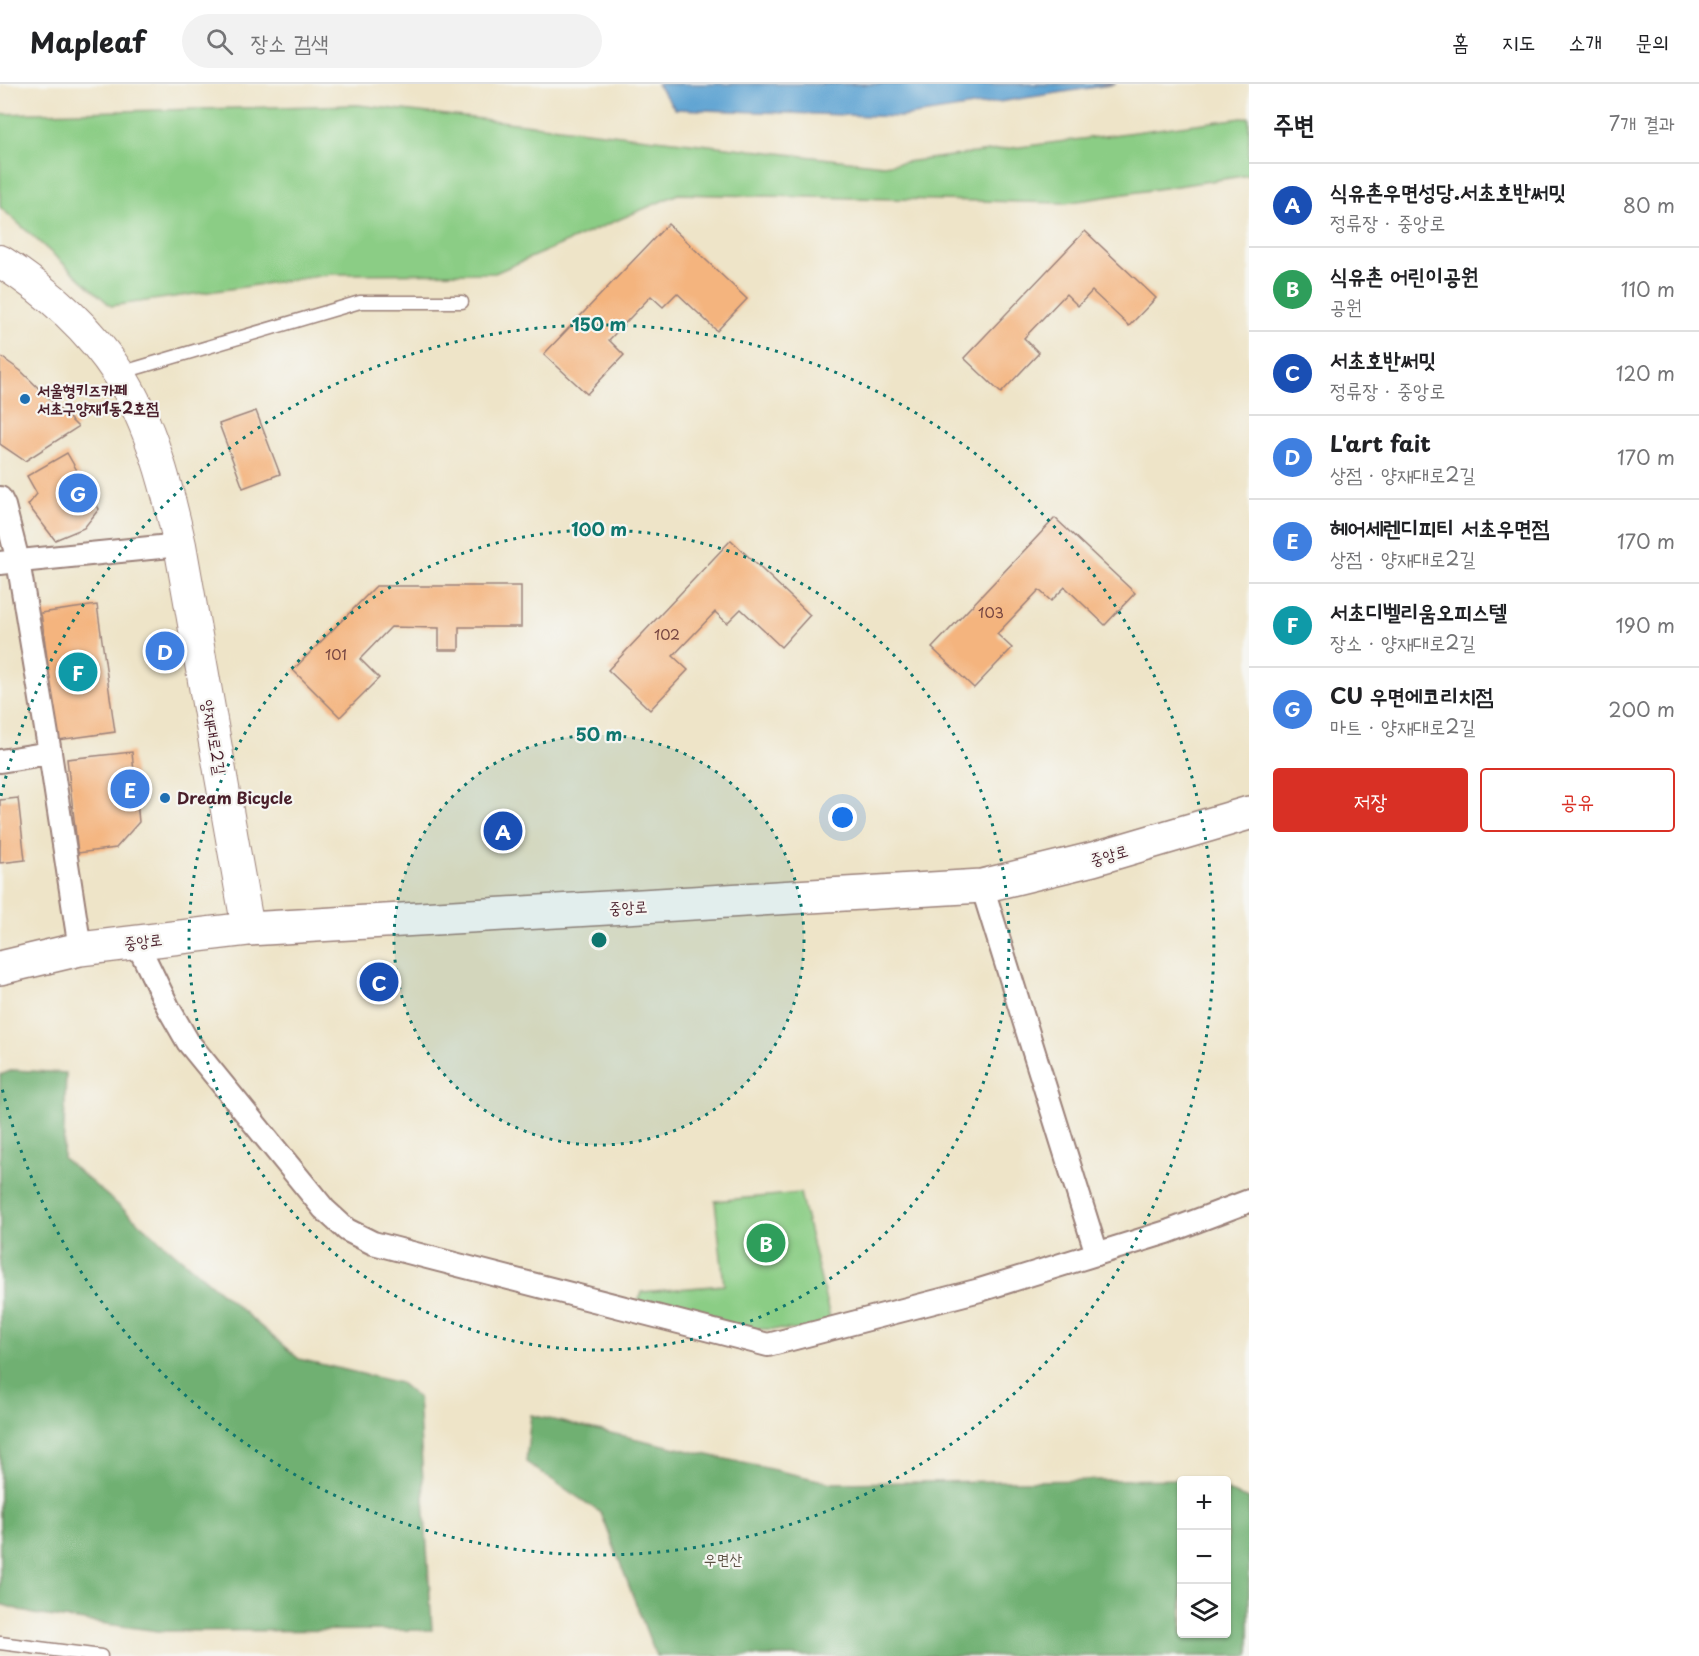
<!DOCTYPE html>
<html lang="ko">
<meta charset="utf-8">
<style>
:root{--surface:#fff;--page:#f2f2f2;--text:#202124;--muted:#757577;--line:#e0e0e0;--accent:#d93025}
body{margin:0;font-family:"Playpen Sans","Poor Story",sans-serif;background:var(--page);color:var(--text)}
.controls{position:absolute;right:18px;bottom:18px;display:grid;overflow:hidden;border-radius:6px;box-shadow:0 2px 4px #0004}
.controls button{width:54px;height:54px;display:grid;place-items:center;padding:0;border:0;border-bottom:2px solid var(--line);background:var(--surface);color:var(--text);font:30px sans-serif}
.you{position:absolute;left:843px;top:734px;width:21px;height:21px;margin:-15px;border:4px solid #fff;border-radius:50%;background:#1a73e8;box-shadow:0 0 0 9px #1a73e833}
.badge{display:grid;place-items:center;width:39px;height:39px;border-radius:50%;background:var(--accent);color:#fff;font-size:20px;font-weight:700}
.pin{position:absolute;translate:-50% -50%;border:3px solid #fff;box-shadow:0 2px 6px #0006}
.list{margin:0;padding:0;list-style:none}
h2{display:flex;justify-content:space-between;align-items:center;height:78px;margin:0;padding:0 24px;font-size:26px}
h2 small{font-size:20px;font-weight:400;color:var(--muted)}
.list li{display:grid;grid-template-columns:39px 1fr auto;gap:18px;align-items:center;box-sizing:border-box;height:84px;padding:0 24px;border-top:2px solid var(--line)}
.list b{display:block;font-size:22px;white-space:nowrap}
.list p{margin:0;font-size:20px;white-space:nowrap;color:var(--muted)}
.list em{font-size:20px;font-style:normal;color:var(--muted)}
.actions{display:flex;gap:12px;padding:18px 24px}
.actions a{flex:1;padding:14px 0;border:2px solid var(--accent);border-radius:6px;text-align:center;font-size:21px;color:var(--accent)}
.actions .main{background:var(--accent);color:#fff}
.icon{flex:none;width:33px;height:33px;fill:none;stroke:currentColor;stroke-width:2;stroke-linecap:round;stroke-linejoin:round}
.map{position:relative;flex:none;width:1249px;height:1572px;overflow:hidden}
header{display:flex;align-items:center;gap:36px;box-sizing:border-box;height:84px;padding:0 30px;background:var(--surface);border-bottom:2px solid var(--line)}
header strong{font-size:28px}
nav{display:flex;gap:33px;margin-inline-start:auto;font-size:21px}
.search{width:420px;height:54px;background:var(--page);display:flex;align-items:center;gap:15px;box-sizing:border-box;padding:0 21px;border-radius:33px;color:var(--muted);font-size:22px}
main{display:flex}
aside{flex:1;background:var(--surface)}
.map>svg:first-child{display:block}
.green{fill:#8bcd85;stroke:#6a7658;stroke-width:1.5}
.forest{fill:#70b072;stroke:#5d684e;stroke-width:1.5}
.water{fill:#5da3d2;stroke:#54617e;stroke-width:1.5}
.building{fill:#f4b47e}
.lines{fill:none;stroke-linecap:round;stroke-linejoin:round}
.lane-casing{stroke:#9c827a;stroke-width:15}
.street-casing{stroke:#9c827a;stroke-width:26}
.secondary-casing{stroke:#9c827a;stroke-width:34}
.primary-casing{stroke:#9c827a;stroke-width:36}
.lane{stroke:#fff;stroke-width:12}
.street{stroke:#fff;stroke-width:22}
.secondary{stroke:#fff;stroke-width:32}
.primary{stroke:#fff;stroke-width:33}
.ring{fill:none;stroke:#0f766e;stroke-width:3;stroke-dasharray:3 6}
.poi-dot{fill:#1f6fb2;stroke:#f6f6f2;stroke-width:2}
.labels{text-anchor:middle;stroke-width:4.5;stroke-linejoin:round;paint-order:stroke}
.number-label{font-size:14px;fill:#744440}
.poi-label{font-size:16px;font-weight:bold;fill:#4a1f2b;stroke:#f6f6f2;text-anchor:start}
.street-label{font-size:16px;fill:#4a1f2b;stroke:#f6f6f2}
.park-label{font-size:16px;fill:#5e5346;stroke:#f6f6f2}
.centre{fill:#0f766e;stroke:#f6f6f2;stroke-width:3}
.ring-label{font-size:18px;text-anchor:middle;font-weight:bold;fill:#0f766e;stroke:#f6f6f2;stroke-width:4.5;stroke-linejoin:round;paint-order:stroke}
</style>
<header>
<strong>Mapleaf</strong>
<div class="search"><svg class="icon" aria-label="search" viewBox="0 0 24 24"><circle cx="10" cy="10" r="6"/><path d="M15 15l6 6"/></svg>장소 검색</div>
<nav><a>홈</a><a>지도</a><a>소개</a><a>문의</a></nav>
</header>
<main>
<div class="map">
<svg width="1249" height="1572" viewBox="0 0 1249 1572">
<rect width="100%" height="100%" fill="#f6f6f2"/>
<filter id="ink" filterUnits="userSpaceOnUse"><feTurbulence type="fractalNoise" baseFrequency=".0167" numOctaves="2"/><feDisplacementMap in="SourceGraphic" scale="12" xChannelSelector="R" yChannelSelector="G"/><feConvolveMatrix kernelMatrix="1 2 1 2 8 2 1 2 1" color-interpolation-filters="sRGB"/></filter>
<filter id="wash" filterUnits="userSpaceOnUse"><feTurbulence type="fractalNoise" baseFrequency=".008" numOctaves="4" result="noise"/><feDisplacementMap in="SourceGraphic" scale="24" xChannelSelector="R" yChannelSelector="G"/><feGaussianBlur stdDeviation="1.35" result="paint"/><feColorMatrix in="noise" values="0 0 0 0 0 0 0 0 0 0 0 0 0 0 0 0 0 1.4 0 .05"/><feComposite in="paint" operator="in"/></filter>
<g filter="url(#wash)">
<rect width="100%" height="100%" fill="#eee4c8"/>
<g class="green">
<polygon points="358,21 883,81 1249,33 1249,91 1065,119 678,110 495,189 333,190 111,222 0,123 0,30"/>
<polygon points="800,1109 831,1238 806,1246 755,1245 637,1221 642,1208 724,1201 715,1117"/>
</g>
<g class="forest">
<polygon points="13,986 66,989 63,1074 299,1275 400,1299 418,1314 432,1546 158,1547 33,1530 0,1520 0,991"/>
<polygon points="531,1331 832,1399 1190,1395 1194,1396 1182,1396 1182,1550 1226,1550 1227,1407 1249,1415 1249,1572 656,1572 601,1429 526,1378"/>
</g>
<polygon class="water" points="657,0 1116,0 901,33 675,25"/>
<g id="blocks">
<g class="building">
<polygon points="668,140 747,215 717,247 677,209 663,223 651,212 609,256 624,271 587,310 544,270"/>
<polygon points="1085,147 1156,214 1129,242 1092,207 1078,222 1066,210 1024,254 1039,269 1001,309 964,274"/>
<polygon points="0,272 21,287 78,343 25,377 0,360"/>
<polygon points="256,327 280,390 243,404 219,340"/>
<polygon points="67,369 99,425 84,444 55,456 28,421 37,410 27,392"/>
<polygon points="1055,434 1135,509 1105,541 1065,503 1051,517 1039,506 997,550 1012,564 974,604 932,564"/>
<polygon points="731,456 810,531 781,563 741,525 727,539 715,528 673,572 688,586 650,626 608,586"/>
<polygon points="376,502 521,502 521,543 459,543 459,566 439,566 439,544 391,543 360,575 379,594 340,633 293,586"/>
<polygon points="97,521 115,648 58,656 41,529"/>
<polygon points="132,668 139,738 116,764 78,769 67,675"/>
<polygon points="18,714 25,776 0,779 0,716"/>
</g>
</g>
</g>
<g filter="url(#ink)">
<use href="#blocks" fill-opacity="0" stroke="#9c827a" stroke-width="1.5"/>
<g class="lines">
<defs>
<g id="lane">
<polyline points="120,289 360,218 462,218"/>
<polyline points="0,1559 101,1572"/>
</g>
<g id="street">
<polyline points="0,414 4,422 18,477 50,669 0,677"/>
<polyline points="0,479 180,461"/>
<polyline points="50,669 80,865"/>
<polyline points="982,802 1097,1170"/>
<polyline points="136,857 169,925 188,958 324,1125 347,1146 373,1159 768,1261 980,1206 1167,1148 1249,1117"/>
</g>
<path id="secondary" d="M0,177C46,206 89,244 119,290C151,340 167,403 180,461L248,845"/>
<polyline id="primary" points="0,884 80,865 248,845 982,802 1093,775 1249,729"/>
</defs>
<use href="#lane" class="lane-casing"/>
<use href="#street" class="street-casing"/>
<use href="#secondary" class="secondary-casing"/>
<use href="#primary" class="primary-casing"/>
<use href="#lane" class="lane"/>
<use href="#street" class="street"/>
<use href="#secondary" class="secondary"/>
<use href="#primary" class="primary"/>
</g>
</g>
<circle cx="599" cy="856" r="205" fill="#0f766e" fill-opacity=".12"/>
<g class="ring">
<circle cx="599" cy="856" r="205"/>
<circle cx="599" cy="856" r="410"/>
<path d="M1 712A615 615 0 1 1 1 1000"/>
</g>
<g class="poi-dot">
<circle cx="25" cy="315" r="6"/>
<circle cx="165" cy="714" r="6"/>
</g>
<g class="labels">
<g class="number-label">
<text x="991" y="534">103</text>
<text x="667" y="556">102</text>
<text x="336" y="576">101</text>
</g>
<g class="poi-label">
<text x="37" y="312">서울형키즈카페<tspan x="37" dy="18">서초구양재1동2호점</tspan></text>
<text x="177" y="720">Dream Bicycle</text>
</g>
<g class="street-label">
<text transform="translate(214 653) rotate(80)" y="6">양재대로2길</text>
<text transform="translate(1109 771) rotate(-16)" y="6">중앙로</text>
<text transform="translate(628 823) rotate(-3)" y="6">중앙로</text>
<text transform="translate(143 857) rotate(-7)" y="6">중앙로</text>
</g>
<g class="park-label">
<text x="723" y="1481">우면산</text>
</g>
</g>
<circle cx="599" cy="856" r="9" class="centre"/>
<g class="ring-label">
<text x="599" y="247">150 m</text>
<text x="599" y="452">100 m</text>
<text x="599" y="657">50 m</text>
</g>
</svg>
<div class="controls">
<button>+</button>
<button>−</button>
<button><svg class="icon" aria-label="layers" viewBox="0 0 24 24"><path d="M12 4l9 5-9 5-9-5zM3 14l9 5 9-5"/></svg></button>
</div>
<div class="you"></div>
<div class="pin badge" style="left:503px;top:747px;background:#1a4fb4">A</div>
<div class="pin badge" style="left:766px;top:1159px;background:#2e9e5b">B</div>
<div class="pin badge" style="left:379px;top:898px;background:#1a4fb4">C</div>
<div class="pin badge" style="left:165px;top:567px;background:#3f7fe0">D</div>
<div class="pin badge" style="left:130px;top:705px;background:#3f7fe0">E</div>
<div class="pin badge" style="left:78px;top:588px;background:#0f9aa8">F</div>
<div class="pin badge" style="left:78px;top:409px;background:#3f7fe0">G</div>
</div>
<aside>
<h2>주변<small>7개 결과</small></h2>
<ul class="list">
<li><span class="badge" style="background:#1a4fb4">A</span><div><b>식유촌우면성당.서초호반써밋</b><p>정류장 · 중앙로</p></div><em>80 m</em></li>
<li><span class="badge" style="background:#2e9e5b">B</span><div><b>식유촌 어린이공원</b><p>공원</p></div><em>110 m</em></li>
<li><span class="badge" style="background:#1a4fb4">C</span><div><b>서초호반써밋</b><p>정류장 · 중앙로</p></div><em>120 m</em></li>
<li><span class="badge" style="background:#3f7fe0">D</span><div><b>L'art fait</b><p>상점 · 양재대로2길</p></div><em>170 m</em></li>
<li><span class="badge" style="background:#3f7fe0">E</span><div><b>헤어세렌디피티 서초우면점</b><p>상점 · 양재대로2길</p></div><em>170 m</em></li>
<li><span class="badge" style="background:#0f9aa8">F</span><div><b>서초디벨리움오피스텔</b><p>장소 · 양재대로2길</p></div><em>190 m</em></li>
<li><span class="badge" style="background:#3f7fe0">G</span><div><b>CU 우면에코리치점</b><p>마트 · 양재대로2길</p></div><em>200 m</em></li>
</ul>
<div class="actions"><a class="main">저장</a><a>공유</a></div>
</aside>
</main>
